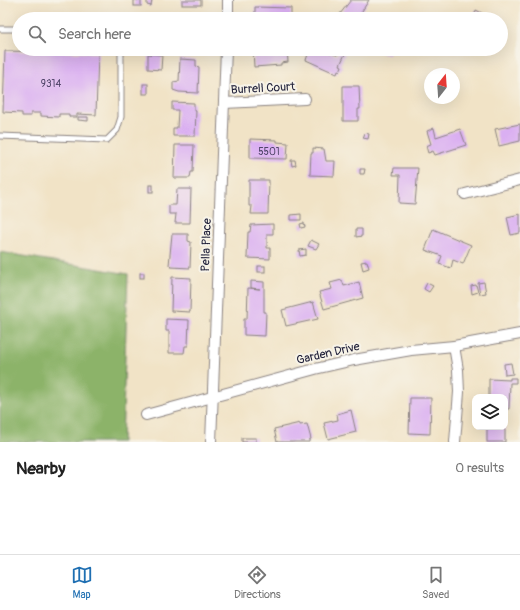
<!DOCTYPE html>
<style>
:root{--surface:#fff;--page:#f2f2f2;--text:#222;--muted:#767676;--line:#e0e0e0;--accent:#1f6fb2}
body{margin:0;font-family:Pangolin,sans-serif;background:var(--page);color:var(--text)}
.controls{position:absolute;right:12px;bottom:12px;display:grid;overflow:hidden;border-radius:8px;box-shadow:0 4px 16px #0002}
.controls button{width:36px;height:36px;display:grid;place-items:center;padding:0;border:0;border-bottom:1px solid var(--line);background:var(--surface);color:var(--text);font:20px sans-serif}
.compass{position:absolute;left:424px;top:68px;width:36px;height:36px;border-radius:50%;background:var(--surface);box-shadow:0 4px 16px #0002;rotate:17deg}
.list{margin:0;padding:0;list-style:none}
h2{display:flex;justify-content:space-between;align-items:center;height:52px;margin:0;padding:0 16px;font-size:17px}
h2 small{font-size:13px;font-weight:400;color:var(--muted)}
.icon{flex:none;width:22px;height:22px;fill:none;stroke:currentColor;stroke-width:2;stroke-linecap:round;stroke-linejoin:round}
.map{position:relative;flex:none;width:520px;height:442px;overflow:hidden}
.search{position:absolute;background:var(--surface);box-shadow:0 4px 16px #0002;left:12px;right:12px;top:12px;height:44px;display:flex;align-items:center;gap:10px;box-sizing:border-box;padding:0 14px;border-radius:22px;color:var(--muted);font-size:15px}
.sheet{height:112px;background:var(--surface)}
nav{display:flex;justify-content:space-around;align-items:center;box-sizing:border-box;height:56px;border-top:1px solid var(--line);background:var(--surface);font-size:11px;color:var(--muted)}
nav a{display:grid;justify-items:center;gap:2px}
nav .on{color:var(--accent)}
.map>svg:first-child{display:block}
.forest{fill:#8cb369;stroke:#576a52}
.building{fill:#daaff2}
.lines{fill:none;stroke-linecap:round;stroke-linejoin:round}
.lane-casing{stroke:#8a8280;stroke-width:7}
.street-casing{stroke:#8a8280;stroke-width:12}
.lane{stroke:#fff;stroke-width:5}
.street{stroke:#fff;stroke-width:10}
.labels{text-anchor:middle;stroke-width:4;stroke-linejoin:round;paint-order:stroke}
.number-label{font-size:10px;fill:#504569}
.street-label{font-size:12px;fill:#22223b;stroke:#f7f3e8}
</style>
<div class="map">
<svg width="520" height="442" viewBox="0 0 520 442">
<rect width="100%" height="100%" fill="#f7f3e8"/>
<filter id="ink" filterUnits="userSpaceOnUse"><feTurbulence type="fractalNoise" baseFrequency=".025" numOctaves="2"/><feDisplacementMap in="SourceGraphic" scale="8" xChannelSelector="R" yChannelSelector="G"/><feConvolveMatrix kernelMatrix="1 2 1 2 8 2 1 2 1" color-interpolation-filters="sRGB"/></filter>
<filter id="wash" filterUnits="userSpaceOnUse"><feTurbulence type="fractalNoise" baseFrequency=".012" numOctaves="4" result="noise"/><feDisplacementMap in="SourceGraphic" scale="16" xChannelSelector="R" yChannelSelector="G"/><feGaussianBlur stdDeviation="0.9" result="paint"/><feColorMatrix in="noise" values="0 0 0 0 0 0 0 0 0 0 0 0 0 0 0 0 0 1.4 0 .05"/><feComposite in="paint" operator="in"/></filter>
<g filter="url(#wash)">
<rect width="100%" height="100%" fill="#f1e3c6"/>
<polygon class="forest" points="0,252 128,274 122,442 0,442"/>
<g id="blocks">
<g class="building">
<rect x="134" y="0" width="7" height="6"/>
<polygon points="147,0 152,0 151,6 147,5"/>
<rect x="182" y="0" width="19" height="5"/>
<polygon points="351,0 369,0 357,19 336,19"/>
<polygon points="255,7 291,8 291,19 255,19"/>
<polygon points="476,10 482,13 479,19 474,17"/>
<polygon points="181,13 200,14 200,19 174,19 174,15 181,16"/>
<polygon points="253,49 287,49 288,62 281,63 281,65 254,67"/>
<polygon points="310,49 329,49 328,52 337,55 339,51 345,54 340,65 342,66 340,71 338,70 337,74 306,60"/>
<polygon points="382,49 390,49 389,54 382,54"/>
<polygon points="5,51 98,53 96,115 77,114 77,117 69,117 69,114 59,114 59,117 41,116 41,113 31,113 31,116 22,116 22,113 3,112"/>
<polygon points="148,54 162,55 161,70 148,69"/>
<polygon points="180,59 196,60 196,66 199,67 198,93 179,92 173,90 173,82 179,81"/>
<rect x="143" y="84" width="5" height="10"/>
<polygon points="343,86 359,86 360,109 358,109 358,121 343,121"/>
<polygon points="172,102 194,103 194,110 196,110 195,136 173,136 173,128 177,128 178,110 172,110"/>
<polygon points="78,117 88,117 88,121 78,120"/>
<polygon points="520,124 520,141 499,146 495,129"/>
<polygon points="434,128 436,137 460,129 466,145 435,155 433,151 428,153 426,146 431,144 427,131"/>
<polygon points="365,133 369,134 368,139 363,138"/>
<polygon points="250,139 277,140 277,142 288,143 287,159 250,158"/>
<polygon points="175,145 194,145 193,172 191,172 190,178 174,178"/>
<polygon points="313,148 324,149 326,161 335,161 334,176 310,175 311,153 313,153"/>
<polygon points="291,160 295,160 296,165 292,166"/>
<polygon points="394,168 418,168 415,204 399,203 400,175 393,175"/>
<polygon points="360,169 365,169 364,174 360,174"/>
<polygon points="249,180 269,180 268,214 251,214 252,206 249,206"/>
<rect x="149" y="185" width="4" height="7"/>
<polygon points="177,189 191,189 190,223 175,223 176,214 169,214 169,205 176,205"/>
<polygon points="301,214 301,220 291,220 291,215"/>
<polygon points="520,214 520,233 511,235 507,217"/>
<polygon points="304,223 305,227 301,228 300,224"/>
<polygon points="273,224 273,234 267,234 267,248 270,248 270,259 247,258 248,232 250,232 251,225"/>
<polygon points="356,229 362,229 362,236 356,237"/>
<polygon points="433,229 471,245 463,264 453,260 451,268 439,264 442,256 425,250"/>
<polygon points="172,234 188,234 188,241 191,242 190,268 171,267 169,265"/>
<polygon points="311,240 319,244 316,249 308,246"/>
<polygon points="306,249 306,255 300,256 299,250"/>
<polygon points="367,261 369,268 363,270 361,262"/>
<rect x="258" y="266" width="7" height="6"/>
<rect x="140" y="273" width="4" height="5"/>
<polygon points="172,277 191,278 190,312 171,311"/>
<polygon points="342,280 344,286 359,282 363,298 324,309 319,292 332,289 330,283"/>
<polygon points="251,281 264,282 264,312 266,312 265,336 244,335 244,319 247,319 248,288 260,289 251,288"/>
<polygon points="484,282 486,293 480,294 478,283"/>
<polygon points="427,283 433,286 429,292 424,289"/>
<polygon points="476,285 478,292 472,294 471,286"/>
<polygon points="313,302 318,319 286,326 282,310"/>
<polygon points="166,319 189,320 188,346 185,346 184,353 169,353 169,331 166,331"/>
<polygon points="511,363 513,374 505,375 504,364"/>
<polygon points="510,378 516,378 516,383 510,383 509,409 505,409 505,397 489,397 489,379 510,380"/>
<polygon points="410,398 431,398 430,434 409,433"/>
<polygon points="351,410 356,432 328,439 324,423 338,420 337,414"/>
<polygon points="300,423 300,425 307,424 311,439 309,440 309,442 277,442 274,429"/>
<rect x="487" y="427" width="18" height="15"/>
<rect x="242" y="438" width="14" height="4"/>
</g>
</g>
</g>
<g filter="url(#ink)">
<use href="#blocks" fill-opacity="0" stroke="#8a8280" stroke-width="1"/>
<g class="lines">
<defs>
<g id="lane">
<polyline points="0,29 19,29"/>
<polyline points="0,136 107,140 117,130 121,117 121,49"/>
</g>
<g id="street">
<polyline points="228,19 228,0"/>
<polyline points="224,103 305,99"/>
<polyline points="465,194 520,180"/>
<polyline points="454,346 458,370 459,392 455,442"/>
<polyline points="146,415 315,369 354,360 411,350 454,346 520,334"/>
<polyline points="211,442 226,49"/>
</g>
</defs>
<use href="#lane" class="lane-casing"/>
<use href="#street" class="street-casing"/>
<use href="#lane" class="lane"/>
<use href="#street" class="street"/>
</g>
</g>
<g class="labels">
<g class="number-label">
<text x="51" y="87">9314</text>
<text x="269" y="155">5501</text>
</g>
<g class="street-label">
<text transform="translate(263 88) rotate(-3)" y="4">Burrell Court</text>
<text transform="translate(206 245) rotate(-88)" y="4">Pella Place</text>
<text transform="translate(328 353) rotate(-13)" y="4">Garden Drive</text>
</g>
</g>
</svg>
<div class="controls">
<button><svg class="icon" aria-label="layers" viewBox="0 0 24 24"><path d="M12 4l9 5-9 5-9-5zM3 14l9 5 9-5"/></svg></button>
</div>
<svg class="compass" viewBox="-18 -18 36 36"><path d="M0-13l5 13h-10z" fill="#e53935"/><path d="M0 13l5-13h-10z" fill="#767676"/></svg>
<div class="search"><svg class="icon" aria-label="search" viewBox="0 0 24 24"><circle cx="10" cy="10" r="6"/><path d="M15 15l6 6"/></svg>Search here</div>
</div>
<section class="sheet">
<h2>Nearby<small>0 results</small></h2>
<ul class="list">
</ul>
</section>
<nav>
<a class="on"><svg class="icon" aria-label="map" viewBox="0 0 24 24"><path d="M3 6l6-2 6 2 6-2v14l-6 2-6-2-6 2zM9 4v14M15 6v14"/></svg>Map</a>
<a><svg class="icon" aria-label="directions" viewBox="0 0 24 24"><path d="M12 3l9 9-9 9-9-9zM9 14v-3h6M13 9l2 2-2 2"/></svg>Directions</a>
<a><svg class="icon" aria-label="saved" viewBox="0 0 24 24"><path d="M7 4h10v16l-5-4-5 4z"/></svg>Saved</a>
</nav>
